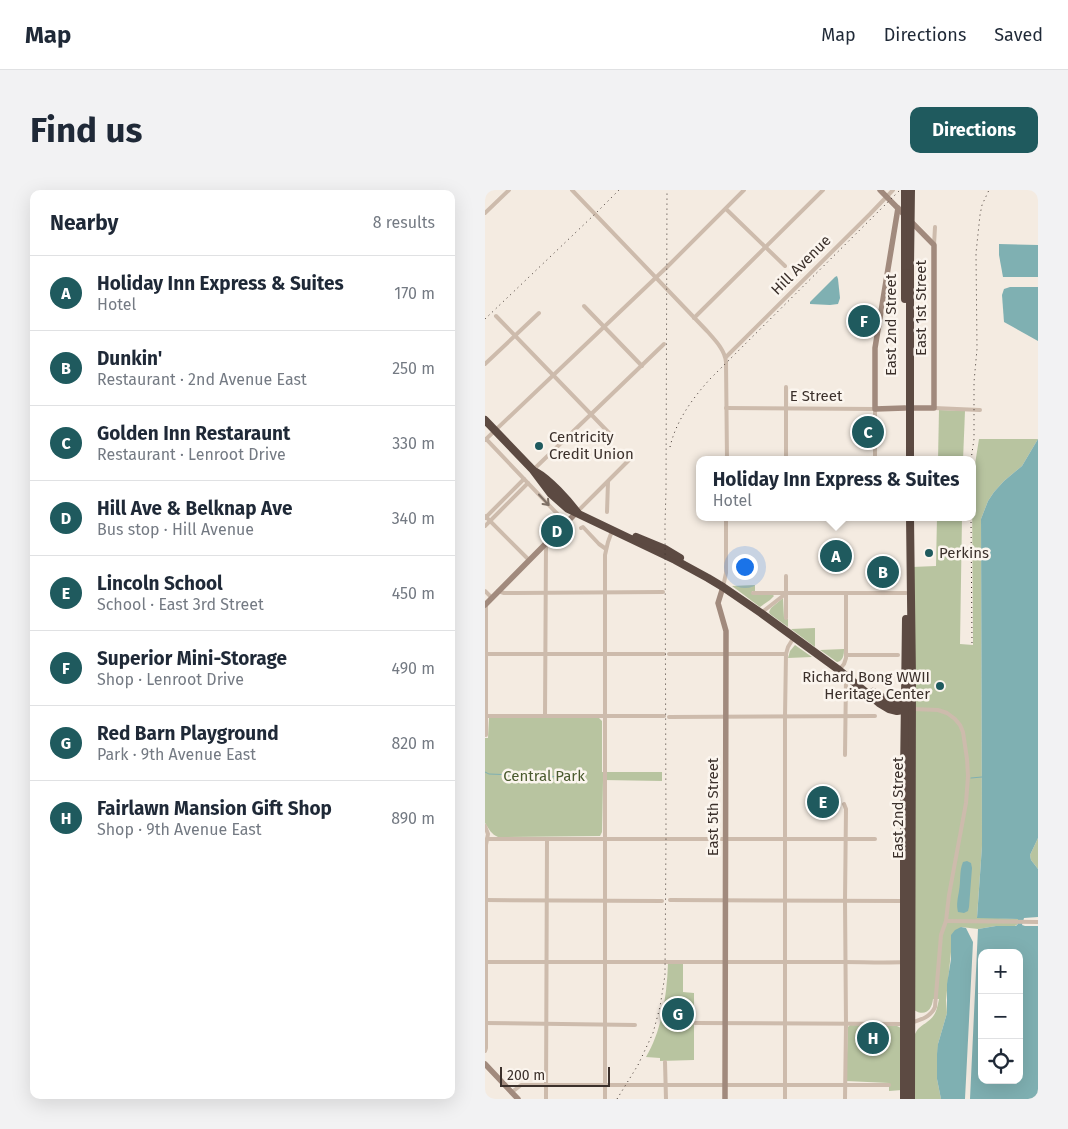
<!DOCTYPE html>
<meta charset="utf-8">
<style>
:root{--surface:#fff;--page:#f2f2f3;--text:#1f2937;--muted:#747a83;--line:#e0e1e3;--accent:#1f5a5e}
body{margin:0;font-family:"Fira Sans",sans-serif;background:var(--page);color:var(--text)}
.controls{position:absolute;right:15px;bottom:15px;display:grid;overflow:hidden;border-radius:10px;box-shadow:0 5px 20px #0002}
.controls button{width:45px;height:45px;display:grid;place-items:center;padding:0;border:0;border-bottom:1px solid var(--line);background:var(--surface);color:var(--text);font:25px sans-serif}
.scale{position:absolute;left:15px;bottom:12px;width:110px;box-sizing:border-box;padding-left:5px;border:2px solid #3b302b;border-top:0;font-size:14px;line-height:18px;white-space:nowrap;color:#3b302b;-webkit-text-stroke:4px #fbf5ee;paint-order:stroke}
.you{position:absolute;left:259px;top:376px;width:18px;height:18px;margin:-12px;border:4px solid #fff;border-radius:50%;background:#1a73e8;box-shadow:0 0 0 8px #1a73e833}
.badge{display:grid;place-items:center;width:32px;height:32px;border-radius:50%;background:var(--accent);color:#fff;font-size:16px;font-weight:700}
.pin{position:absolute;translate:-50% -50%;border:2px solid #fff;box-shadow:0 1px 5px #0006}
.popup{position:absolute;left:211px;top:266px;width:280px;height:65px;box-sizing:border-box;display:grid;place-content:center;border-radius:10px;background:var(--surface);filter:drop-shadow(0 1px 4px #0005);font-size:16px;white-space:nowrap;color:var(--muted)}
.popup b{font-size:19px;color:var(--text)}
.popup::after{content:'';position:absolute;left:50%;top:100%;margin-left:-10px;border:10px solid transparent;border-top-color:var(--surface)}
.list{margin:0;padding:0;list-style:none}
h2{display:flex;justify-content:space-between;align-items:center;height:65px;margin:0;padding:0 20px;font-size:21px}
h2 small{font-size:16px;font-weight:400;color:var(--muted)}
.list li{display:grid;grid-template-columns:32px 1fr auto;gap:15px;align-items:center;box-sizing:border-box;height:75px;padding:0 20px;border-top:1px solid var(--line)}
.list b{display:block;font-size:19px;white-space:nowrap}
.list p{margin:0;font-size:16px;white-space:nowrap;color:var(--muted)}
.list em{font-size:16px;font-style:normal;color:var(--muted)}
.icon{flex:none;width:28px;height:28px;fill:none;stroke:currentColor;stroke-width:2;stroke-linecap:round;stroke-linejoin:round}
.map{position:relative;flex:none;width:553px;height:909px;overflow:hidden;border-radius:10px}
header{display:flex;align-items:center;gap:30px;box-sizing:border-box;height:70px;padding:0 25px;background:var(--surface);border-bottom:1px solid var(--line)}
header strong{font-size:24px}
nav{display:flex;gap:28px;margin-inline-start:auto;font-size:18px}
.intro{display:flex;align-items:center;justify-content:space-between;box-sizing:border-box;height:120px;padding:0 30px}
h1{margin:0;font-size:35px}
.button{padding:12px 22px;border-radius:10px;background:var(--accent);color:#fff;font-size:18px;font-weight:700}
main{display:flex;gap:30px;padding:0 30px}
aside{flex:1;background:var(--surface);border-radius:10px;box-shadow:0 5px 20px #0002}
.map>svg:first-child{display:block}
.green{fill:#b8c4a0}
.water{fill:#7fb0b2;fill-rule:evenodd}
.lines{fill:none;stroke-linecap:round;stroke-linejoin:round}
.stream{stroke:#7fb0b2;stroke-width:1}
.street{stroke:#cdbbac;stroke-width:4}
.secondary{stroke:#a18a7d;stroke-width:5.5}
.highway{stroke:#5c4a42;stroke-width:8}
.rail{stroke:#3b302b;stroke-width:1;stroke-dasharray:1 4;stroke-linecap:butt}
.highway-bridge{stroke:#5c4a42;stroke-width:8}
.oneway{stroke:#7d6f65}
.poi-dot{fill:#1f5a5e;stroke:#fbf5ee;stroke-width:2}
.labels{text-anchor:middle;stroke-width:5;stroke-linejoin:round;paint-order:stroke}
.street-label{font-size:15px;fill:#3b302b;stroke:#fbf5ee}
.poi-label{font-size:15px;fill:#3b302b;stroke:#fbf5ee;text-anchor:start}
.park-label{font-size:15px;fill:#4a5a2e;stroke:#fbf5ee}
</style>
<header>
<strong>Map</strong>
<nav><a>Map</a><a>Directions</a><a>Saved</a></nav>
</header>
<div class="intro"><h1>Find us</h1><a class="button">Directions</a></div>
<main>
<aside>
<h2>Nearby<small>8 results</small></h2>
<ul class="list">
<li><span class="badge">A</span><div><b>Holiday Inn Express &amp; Suites</b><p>Hotel</p></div><em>170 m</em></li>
<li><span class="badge">B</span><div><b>Dunkin'</b><p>Restaurant · 2nd Avenue East</p></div><em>250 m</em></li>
<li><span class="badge">C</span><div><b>Golden Inn Restaraunt</b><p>Restaurant · Lenroot Drive</p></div><em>330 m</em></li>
<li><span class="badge">D</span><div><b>Hill Ave &amp; Belknap Ave</b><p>Bus stop · Hill Avenue</p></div><em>340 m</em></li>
<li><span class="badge">E</span><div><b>Lincoln School</b><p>School · East 3rd Street</p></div><em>450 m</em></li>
<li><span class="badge">F</span><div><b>Superior Mini-Storage</b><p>Shop · Lenroot Drive</p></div><em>490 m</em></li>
<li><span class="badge">G</span><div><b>Red Barn Playground</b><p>Park · 9th Avenue East</p></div><em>820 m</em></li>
<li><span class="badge">H</span><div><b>Fairlawn Mansion Gift Shop</b><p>Shop · 9th Avenue East</p></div><em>890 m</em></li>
</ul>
</aside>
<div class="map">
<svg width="553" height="909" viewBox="0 0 553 909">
<rect width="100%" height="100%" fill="#f4ebe1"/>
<g class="green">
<polygon points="454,220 480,221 478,270 453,270"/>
<path d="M494,249H553L537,276L519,291L509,302L503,311L496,329L497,656L492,727L533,729V734L530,736H511L493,739L476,737L466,762L461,810L462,823L453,854L452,889L456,909H428L430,844C433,837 437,836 442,832C451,826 452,819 454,809H448C447,820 440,827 429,820L427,377L451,376L452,327H477L475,454L488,455L487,293Z"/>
<polygon points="270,395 270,401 267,401 267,404 287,404 289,406 285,410 275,417 247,396"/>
<polygon points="298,408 299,428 303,429 303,437 285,424 284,422 286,418"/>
<polygon points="330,438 330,457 306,439"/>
<polygon points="310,455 327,467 303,468 305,461"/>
<path d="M359,459C359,465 358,471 352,472L335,460Z"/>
<path d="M4,528H114L117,531V582H177V591L118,590L117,642L115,646L13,647C6,644 4,639 0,633V548H3Z"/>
<polygon points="553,648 553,679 546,670 545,665"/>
<path d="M183,773L198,774V802L209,803V870L175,871V868L161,867C177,840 182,805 183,773Z"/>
<polygon points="365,835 412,836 416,838 417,900 404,901 404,893 361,891 363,837"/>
</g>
<g class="water">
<polygon points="514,54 553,55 553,87 518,87 514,65"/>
<polygon points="352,86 353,89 355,108 353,114 345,115 325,114 325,112 350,87"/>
<polygon points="525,97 553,97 553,151 519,132 517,105 519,99"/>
<path d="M553,249V648L545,665L546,670L553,679V727L539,728L537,735L540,736H553V909H485L493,739L511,736H531L533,734V729L492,728L497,656L496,329L503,311L509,302L519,291L537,276ZM497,763H534V890H497Z"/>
<path d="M482,671L486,673L487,678L484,717L483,721L479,723L473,722C471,714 473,708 474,701C476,691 474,681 478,672Z"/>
<polygon points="476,737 481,738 488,752 480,909 456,909 452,889 452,864 453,854 462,823 462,794 466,769 466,745 470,740"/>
</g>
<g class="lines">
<g class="stream">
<polyline points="0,582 4,584 82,587"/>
<polyline points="486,588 497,587"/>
</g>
<g class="street">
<path d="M87,0L222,141C230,150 240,160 241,172L242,270"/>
<polyline points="241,19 300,76"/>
<polyline points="0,23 24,0"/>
<polyline points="449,55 450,37"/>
<polyline points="99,116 157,176"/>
<polyline points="11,126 127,246"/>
<polyline points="209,128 338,0"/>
<polyline points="241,167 385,24 408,0"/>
<polyline points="0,174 54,123"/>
<polyline points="301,197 301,270"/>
<polyline points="241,218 390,219 390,270"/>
<polyline points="449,218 495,220"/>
<polyline points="1,249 81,333"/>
<polyline points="0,250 182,77 259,0"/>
<polyline points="48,280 179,154"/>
<polyline points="92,322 145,269"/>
<polyline points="122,322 123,292"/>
<polyline points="0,326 44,370"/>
<polyline points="0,328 39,289"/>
<polyline points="0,336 43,293"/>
<polyline points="96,338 98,337 114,354 121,359"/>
<polyline points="238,397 241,383 241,327"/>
<polyline points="0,401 7,408"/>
<polyline points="13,401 19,403 31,403 178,402"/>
<polyline points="268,403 421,403"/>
<polyline points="1,414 1,545"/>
<polyline points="276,423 299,405"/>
<polyline points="301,428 301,386"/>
<polyline points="0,464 179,464"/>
<polyline points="184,464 301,464"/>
<polyline points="361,465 413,465"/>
<polyline points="354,480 359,474 361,468 361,403"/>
<polyline points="0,526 179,526"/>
<polyline points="60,526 61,353"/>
<polyline points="184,527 390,526"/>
<polyline points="360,565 361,488"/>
<polyline points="359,614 361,619 360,710 361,834 360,909"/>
<polyline points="0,636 3,644 1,655 1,858 0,861"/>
<polyline points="2,649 390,649"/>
<polyline points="0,710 177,711"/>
<polyline points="185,710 419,711"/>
<polyline points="461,731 553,732"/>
<path d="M0,772C120,771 239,773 359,772C379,772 399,773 420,772"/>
<polyline points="0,833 150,835"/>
<polyline points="210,833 418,834"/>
<path d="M425,833C435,830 446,827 450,817L456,745L461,731L464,705L481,613L483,586L482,569L478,542L475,535L470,529L462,523L453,520L428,519"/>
<polyline points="180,872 181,909"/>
<polyline points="27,902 36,895 404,895"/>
<polyline points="61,909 62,649"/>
<polyline points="120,909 120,365 123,352 127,341"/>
<polyline points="300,909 300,526 301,464 303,457 309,447"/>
</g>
<g class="secondary">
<polyline points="395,0 449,55 449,218 425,218"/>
<polyline points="413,18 390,158 390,219 420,218"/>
<polyline points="238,397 233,413 241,441 240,909"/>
<polyline points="0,415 92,322"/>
<polyline points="0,874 33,909"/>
</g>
<g class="highway">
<polyline points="420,76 420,109"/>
<polyline points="0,230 48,280 66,304 83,319 190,370 223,388 238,397 276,423 354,480 394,513 404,519 412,521 424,519"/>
<polyline points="425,270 425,76"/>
<path d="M51,282C64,289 83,310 92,322"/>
<polyline points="425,327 427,489 426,909"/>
<polyline points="151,347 180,359 195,368"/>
<polyline points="388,502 405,512 418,515 423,516"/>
<polyline points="419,909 419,585 421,429"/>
</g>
<g class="rail">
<polyline points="0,129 110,24 134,0"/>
<path d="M185,257C191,231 207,209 225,189L415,0"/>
<polyline points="486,270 489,249 489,192 492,159 491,63 495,25 497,15 504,0"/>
<polyline points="486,327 487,455"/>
<polyline points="132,909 153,875 168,843 175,817 180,785 181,643 180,334 181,300 182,0"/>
</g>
<g class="highway-bridge">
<polyline points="420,76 420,0"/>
<polyline points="425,76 426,0"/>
</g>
</g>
<defs><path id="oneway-shaft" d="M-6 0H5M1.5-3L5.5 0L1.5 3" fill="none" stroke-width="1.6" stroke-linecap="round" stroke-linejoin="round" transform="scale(1.25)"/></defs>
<use class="oneway" href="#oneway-shaft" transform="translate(59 310) rotate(47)"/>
<g class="poi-dot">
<circle cx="54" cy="256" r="5"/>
<circle cx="444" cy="363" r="5"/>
<circle cx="455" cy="496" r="5"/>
</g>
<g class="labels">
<g class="street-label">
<text transform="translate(316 75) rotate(-45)" y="5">Hill Avenue</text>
<text transform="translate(436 118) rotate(-90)" y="5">East 1st Street</text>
<text transform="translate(406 135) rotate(-90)" y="5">East 2nd Street</text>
<text x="331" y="211">E Street</text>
<text transform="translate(228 617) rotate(-90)" y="5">East 5th Street</text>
<text transform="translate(413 618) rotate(-90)" y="5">East 2nd Street</text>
</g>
<g class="poi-label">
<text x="64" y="252">Centricity<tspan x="64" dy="17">Credit Union</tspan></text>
<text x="454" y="368">Perkins</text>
<text x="445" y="492" text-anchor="end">Richard Bong WWII<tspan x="445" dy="17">Heritage Center</tspan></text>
</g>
<g class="park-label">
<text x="59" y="591">Central Park</text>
</g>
</g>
</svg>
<div class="controls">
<button>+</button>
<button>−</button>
<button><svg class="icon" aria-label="locate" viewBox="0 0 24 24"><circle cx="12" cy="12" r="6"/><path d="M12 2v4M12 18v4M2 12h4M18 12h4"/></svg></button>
</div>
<div class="scale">200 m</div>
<div class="you"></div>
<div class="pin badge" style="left:351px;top:366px">A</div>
<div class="popup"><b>Holiday Inn Express &amp; Suites</b>Hotel</div>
<div class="pin badge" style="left:398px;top:382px">B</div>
<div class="pin badge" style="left:383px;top:242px">C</div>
<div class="pin badge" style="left:72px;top:341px">D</div>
<div class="pin badge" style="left:338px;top:612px">E</div>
<div class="pin badge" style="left:379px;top:131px">F</div>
<div class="pin badge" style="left:193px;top:824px">G</div>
<div class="pin badge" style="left:388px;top:848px">H</div>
</div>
</main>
